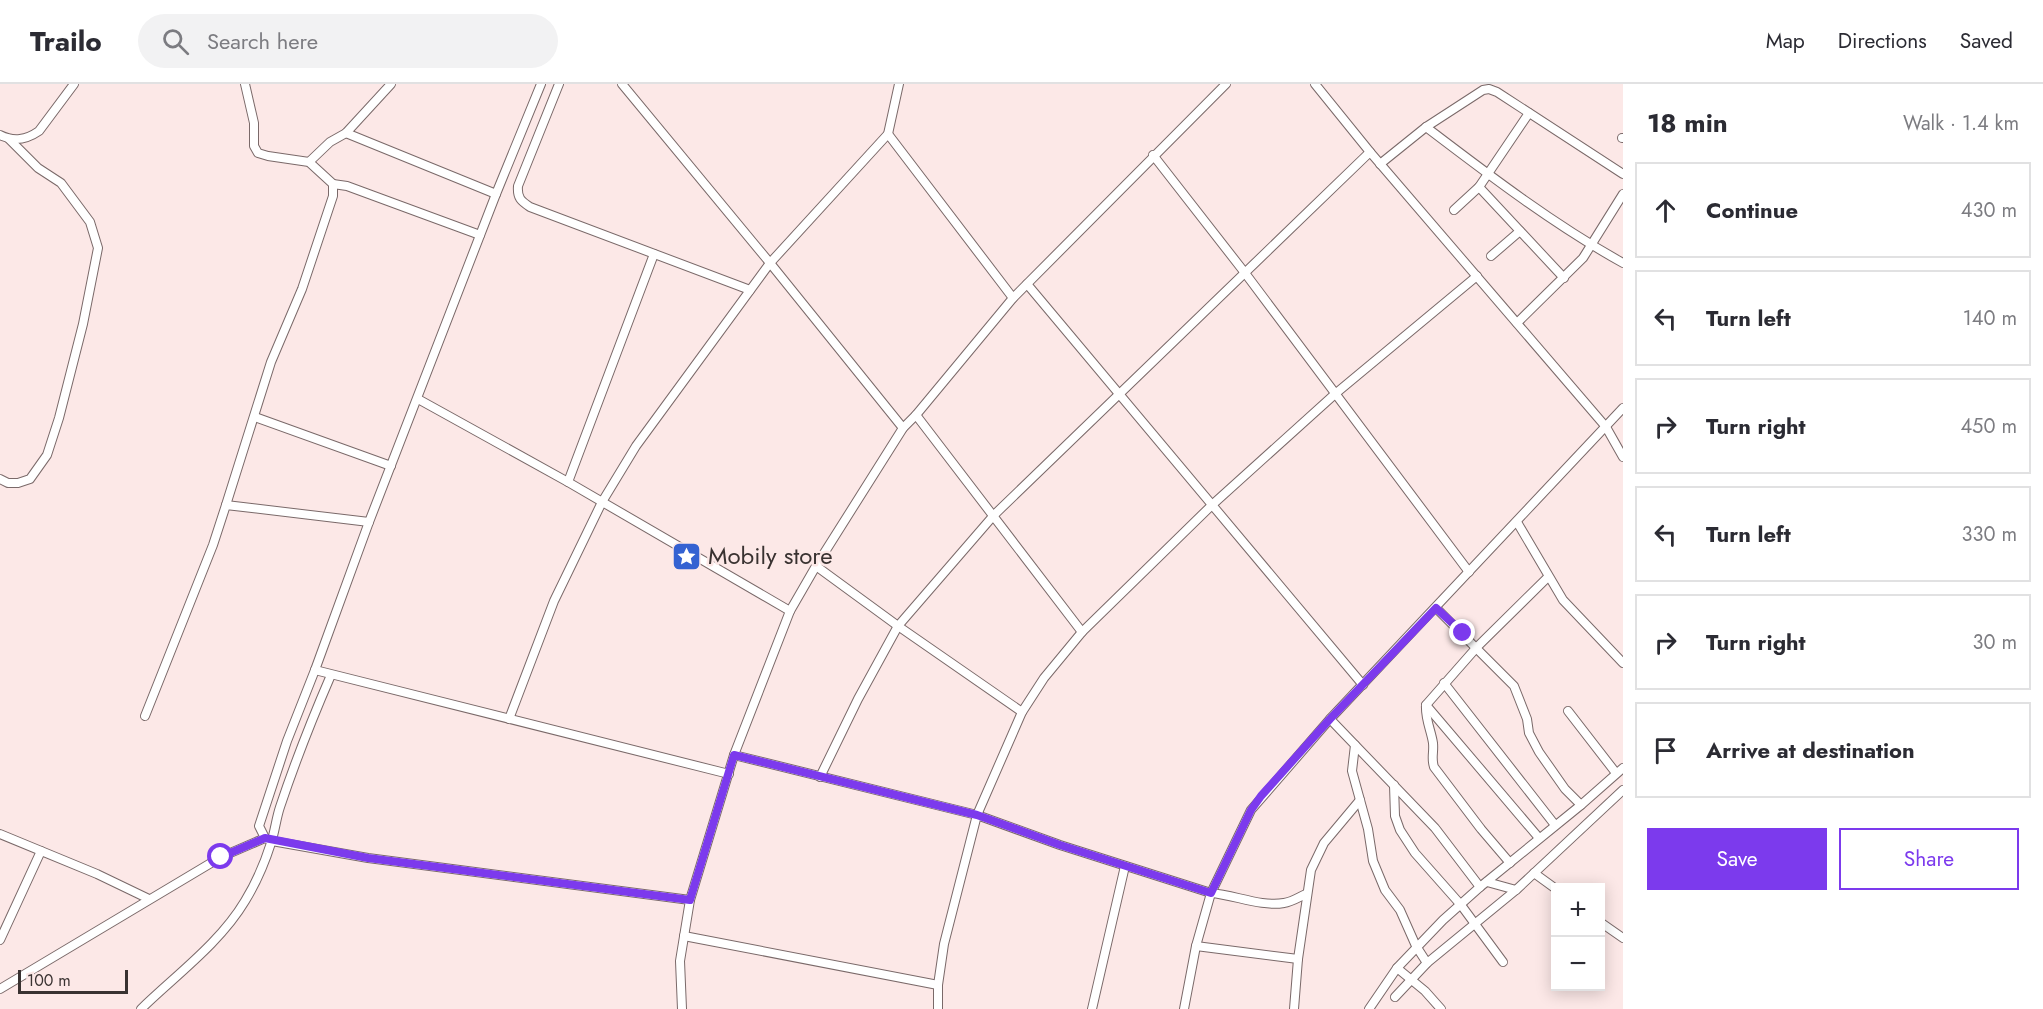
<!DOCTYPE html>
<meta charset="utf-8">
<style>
:root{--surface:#fff;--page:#f2f2f3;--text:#2b2b33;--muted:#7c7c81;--line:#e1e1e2;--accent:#7c3aed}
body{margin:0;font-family:Jost,sans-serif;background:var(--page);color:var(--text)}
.controls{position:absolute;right:18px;bottom:18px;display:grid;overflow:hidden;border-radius:0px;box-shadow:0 3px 15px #0003}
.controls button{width:54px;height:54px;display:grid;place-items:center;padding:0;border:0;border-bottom:2px solid var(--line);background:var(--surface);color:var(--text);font:30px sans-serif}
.scale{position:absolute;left:18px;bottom:15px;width:110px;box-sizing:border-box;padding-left:6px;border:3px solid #393231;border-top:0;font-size:16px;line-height:21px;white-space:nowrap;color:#393231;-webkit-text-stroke:4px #fce8e7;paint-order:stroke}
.stop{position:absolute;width:18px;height:18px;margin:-14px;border:4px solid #7c3aed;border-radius:50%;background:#fff}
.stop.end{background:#7c3aed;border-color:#fff;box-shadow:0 2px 6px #0008}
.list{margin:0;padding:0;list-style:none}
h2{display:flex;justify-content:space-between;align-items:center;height:78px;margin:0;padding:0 24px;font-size:26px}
h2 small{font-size:20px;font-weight:400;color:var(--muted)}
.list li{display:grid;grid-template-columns:39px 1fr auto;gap:18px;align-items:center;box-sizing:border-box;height:96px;margin:0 12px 12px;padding:0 12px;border:2px solid var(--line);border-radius:0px}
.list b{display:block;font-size:22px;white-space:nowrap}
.list em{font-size:20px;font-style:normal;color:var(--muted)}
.actions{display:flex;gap:12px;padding:18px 24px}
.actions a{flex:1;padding:14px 0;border:2px solid var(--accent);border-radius:0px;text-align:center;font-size:21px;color:var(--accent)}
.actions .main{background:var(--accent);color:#fff}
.icon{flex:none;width:33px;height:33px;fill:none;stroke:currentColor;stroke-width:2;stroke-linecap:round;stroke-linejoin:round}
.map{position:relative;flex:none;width:1623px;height:925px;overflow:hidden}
header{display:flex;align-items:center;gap:36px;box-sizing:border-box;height:84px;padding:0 30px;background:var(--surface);border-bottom:2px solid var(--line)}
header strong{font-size:28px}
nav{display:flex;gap:33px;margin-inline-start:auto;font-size:21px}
.search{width:420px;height:54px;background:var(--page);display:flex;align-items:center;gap:15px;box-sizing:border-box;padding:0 21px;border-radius:33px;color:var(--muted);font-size:22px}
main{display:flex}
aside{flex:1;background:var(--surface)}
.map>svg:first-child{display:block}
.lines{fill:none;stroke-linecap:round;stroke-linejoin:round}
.minor-casing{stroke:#7a6969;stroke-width:10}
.minor{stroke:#fff;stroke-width:8}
.route{stroke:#7c3aed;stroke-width:8}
.labels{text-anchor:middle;stroke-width:5;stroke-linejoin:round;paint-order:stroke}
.poi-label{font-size:24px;fill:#393231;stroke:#fce8e7;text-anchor:start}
</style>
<header>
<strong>Trailo</strong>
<div class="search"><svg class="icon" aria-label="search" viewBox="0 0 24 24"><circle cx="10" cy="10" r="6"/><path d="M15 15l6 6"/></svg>Search here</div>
<nav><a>Map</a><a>Directions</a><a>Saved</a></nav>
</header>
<main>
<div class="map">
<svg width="1623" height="925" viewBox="0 0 1623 925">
<rect width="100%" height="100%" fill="#fce8e7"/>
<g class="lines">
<defs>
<g id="minor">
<polyline points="541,0 496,110 369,438 315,586 287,657 259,742 265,754 272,757 368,774 690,816"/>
<path d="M559,0L518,102C517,114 521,117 530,123L750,206"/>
<polyline points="622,0 770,179 903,344"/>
<polyline points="1315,0 1370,68 1606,343 1623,373"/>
<path d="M1426,43C1489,91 1553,140 1623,179"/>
<polyline points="346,49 496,110"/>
<polyline points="888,50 1013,214"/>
<path d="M0,51C14,58 26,56 39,47L74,0"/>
<polyline points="1622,54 1623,54"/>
<polyline points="1153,71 1245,189 1469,488"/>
<polyline points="309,78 330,58 346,49 391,0"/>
<polyline points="1380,80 1426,43 1483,6 1489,5 1497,8 1623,90"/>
<polyline points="333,100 347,102 480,151"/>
<polyline points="1479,103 1564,194"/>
<polyline points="1454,126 1479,103 1529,29"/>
<polyline points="1491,172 1520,147"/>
<polyline points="1027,200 1363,601"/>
<polyline points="1517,239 1583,174 1623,110"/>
<polyline points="418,315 568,398 790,527"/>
<polyline points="916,331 1082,548"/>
<polyline points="255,333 391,382"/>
<polyline points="0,395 8,399 18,399 30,395 47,371 59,334 83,240 98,164 90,138 61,99 38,84 9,55"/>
<polyline points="568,398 654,170"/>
<polyline points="226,421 271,278 302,205 333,112 333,100 309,78 268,72 258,69 254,62 254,39 245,0"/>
<polyline points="1517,438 1563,516 1623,579"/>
<polyline points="816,482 898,542 1022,628"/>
<polyline points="1436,524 1514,602 1527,635 1529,649 1539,668 1565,705 1581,721"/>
<polyline points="315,586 729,690"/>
<polyline points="1444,599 1555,741"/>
<polyline points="1426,621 1539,754"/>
<polyline points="1568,627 1616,689"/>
<polyline points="145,632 213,461 226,421 369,438"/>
<polyline points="509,635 554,517 602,418 636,362 770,179 888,50 899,0"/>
<polyline points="1330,635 1355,661 1352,687 1368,745 1373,777 1385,806 1400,826 1416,862 1427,879"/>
<polyline points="1355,661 1435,744 1480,803"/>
<path d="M734,671L977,731L1060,761L1211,809C1235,811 1261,823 1284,819C1292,818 1299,813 1306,810"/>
<polyline points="820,693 858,615 898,542 994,431 1370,68"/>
<polyline points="1394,701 1395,732 1400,746 1415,769 1461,821 1503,878"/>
<polyline points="0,750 97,790 149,815"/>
<path d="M1510,779L1481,745L1434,683C1431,674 1434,669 1433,659C1431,646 1425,635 1426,621L1477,563L1548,493"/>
<polyline points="1534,789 1556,805"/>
<polyline points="1487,798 1516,806"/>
<polyline points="1600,838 1623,854"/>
<polyline points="684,852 938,901"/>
<polyline points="0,856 41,767"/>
<polyline points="1196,862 1298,875"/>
<polyline points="1397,884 1425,907 1441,925"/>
<polyline points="0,905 221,773 265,754"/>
<polyline points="1395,913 1427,879 1516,806 1623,706"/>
<path d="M141,925C176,891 220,859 245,817C256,799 265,778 271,759C275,747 276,735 280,723C295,678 312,635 331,591"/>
<polyline points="682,925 680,877 690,816 734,671 790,527 816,482 903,344 916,331 1013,214 1226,0"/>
<polyline points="938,925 938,901 944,860 977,731 1022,628 1044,594 1082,548 1212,421 1335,310 1477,192"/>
<polyline points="1092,925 1125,782"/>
<polyline points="1184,925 1196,862 1211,809 1251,726 1330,635 1623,324"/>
<polyline points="1294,925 1298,875 1311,786 1324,759 1360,716"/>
<polyline points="1369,925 1397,884 1443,836 1480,803 1581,721 1623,684"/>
</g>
</defs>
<use href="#minor" class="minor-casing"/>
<use href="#minor" class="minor"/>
</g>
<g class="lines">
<polyline class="route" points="221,773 265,754 368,774 690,816 734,671 977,731 1060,761 1211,809 1251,726 1261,712 1330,635 1436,524 1463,549"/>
</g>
<defs>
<symbol id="sight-square" viewBox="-11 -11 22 22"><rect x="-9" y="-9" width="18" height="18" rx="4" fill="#3462d2" stroke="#fce8e7"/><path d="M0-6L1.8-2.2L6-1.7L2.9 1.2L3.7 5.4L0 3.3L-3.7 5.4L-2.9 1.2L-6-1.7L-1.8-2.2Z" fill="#fff"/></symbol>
</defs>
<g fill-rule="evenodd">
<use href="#sight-square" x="670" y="456" width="33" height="33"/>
</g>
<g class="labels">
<g class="poi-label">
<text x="708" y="480">Mobily store</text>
</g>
</g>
</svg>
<div class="controls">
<button>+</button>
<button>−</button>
</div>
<div class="scale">100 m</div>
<div class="stop" style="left:221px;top:773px"></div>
<div class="stop end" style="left:1463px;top:549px"></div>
</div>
<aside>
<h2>18 min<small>Walk · 1.4 km</small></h2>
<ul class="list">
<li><svg class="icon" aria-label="ahead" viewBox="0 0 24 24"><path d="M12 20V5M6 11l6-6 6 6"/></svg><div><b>Continue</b></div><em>430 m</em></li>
<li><svg class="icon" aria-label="left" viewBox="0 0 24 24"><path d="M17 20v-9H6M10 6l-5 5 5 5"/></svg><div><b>Turn left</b></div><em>140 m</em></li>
<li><svg class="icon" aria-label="right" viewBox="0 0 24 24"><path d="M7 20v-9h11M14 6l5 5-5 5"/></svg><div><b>Turn right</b></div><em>450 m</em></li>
<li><svg class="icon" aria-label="left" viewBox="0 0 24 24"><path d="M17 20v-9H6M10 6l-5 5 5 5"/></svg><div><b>Turn left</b></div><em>330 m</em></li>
<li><svg class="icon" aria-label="right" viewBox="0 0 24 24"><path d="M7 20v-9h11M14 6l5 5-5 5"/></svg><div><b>Turn right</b></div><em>30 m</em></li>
<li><svg class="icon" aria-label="arrive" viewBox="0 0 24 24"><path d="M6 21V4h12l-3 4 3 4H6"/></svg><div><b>Arrive at destination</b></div></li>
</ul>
<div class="actions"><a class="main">Save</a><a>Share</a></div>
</aside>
</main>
